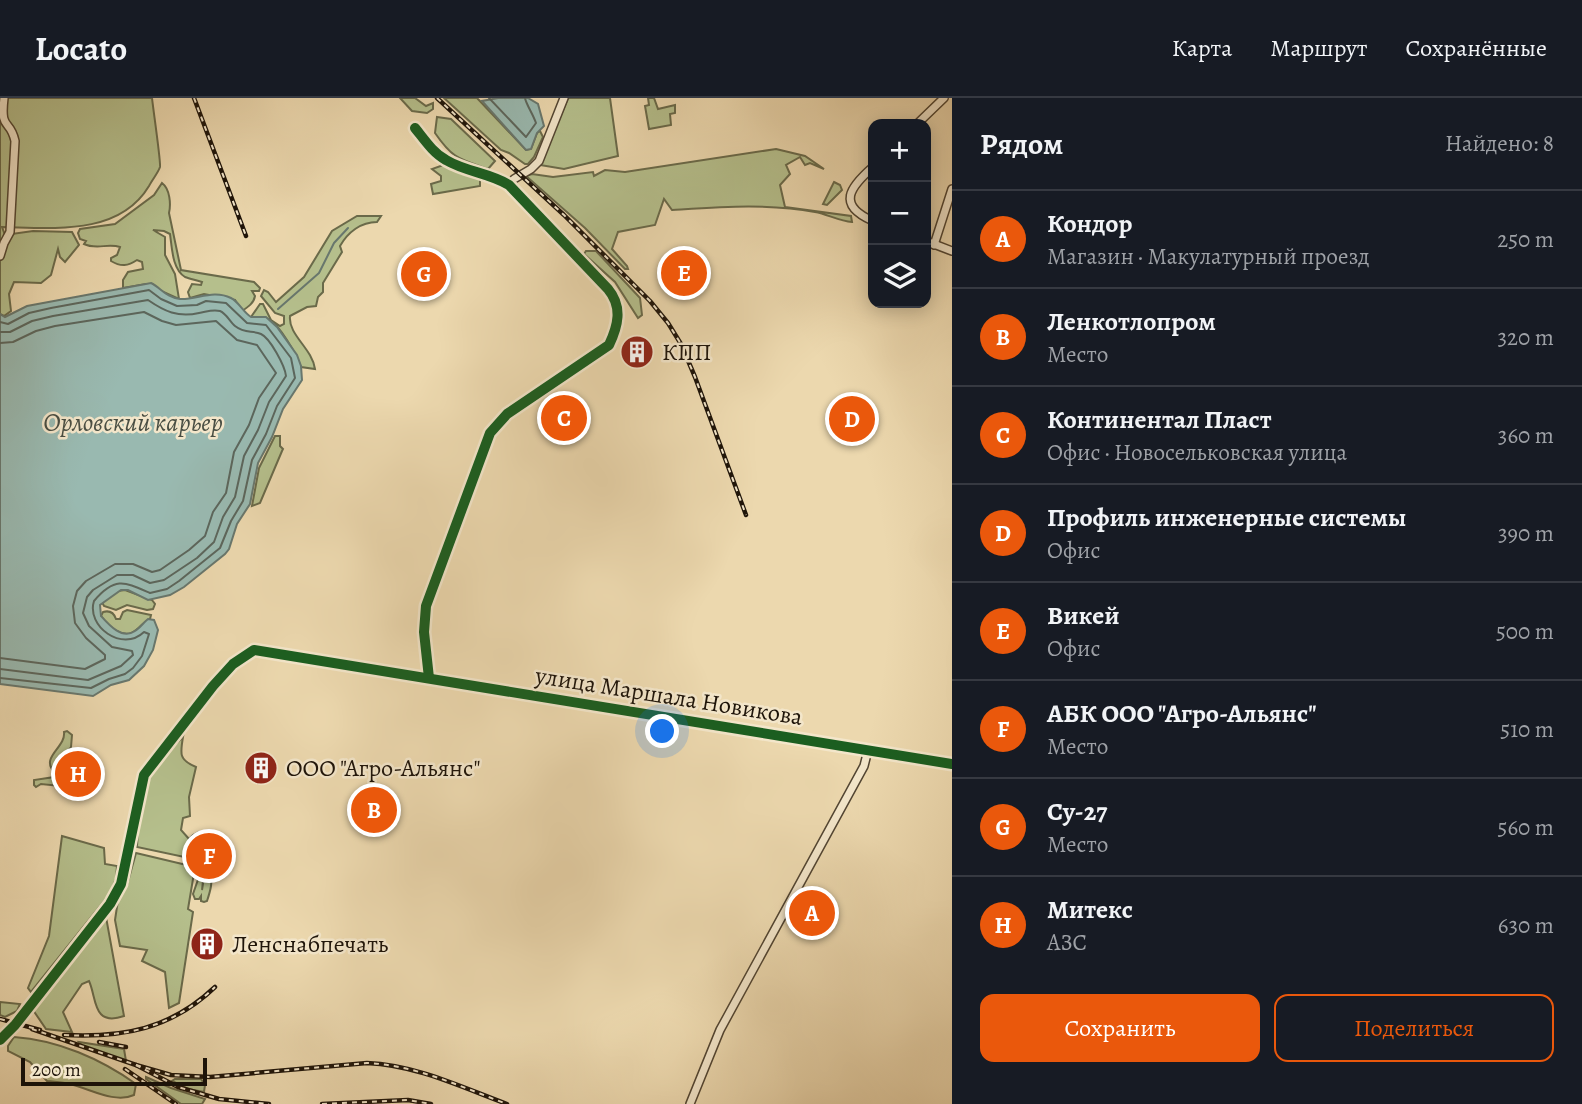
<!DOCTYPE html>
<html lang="ru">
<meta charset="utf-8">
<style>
:root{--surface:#171b24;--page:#20242c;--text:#f1f3f6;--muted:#9ea1a6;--line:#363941;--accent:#ea580c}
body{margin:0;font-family:Alegreya,serif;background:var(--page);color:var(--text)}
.controls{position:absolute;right:21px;top:21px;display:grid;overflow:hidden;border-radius:14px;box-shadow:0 4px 18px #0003}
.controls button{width:63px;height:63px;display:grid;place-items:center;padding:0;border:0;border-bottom:2px solid var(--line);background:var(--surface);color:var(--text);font:35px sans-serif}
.scale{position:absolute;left:21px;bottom:18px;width:186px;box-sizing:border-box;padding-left:7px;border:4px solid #1e1409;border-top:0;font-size:19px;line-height:24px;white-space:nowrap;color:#1e1409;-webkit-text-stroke:5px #f3e6ca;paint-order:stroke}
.you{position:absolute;left:663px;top:634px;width:24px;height:24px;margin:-18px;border:5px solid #fff;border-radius:50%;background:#1a73e8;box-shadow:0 0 0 10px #1a73e833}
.badge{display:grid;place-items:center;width:46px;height:46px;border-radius:50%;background:var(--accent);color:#fff;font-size:23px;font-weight:700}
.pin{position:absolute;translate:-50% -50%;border:4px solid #fff;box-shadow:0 2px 7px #0006}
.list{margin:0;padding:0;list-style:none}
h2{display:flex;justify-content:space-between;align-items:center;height:91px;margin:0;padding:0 28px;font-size:30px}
h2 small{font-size:23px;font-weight:400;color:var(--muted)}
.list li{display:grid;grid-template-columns:46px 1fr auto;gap:21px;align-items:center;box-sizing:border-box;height:98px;padding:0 28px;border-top:2px solid var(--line)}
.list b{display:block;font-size:26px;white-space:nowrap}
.list p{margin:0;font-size:23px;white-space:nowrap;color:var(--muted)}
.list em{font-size:23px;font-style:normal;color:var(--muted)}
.actions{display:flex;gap:14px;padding:21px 28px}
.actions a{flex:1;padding:16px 0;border:2px solid var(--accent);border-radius:14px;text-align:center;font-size:24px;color:var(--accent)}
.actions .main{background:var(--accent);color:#fff}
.icon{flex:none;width:38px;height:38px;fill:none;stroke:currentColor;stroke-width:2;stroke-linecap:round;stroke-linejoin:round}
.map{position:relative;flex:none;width:952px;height:1006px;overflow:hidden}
header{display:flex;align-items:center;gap:42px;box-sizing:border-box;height:98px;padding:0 35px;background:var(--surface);border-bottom:2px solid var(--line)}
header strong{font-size:33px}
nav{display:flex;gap:38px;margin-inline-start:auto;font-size:24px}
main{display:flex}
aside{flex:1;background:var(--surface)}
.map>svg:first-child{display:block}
.green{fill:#b5bf8c;stroke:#6a6a4a;stroke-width:2}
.water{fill:#99b9b0;stroke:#68776d;stroke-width:2}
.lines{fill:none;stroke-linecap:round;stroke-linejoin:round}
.shore{stroke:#5c665c;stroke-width:2}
.stream{stroke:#68776d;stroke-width:2}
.minor-casing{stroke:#524532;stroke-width:10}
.minor{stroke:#f3e6ca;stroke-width:7}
.rail-casing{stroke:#1e1409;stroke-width:4.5}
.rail{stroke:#f3e6ca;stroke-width:2;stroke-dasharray:5;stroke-linecap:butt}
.cycleway-casing{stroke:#f3e6ca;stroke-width:15}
.cycleway{stroke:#1b5e20;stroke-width:10}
.labels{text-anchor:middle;stroke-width:5;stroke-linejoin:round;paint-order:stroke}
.poi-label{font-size:24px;fill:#1e1409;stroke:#f3e6ca;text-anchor:start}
.street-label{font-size:24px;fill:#1e1409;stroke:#f3e6ca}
.water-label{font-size:26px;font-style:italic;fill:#494e43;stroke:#f3e6ca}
</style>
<header>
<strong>Locato</strong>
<nav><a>Карта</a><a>Маршрут</a><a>Сохранённые</a></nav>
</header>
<main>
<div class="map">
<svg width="952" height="1006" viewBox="0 0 952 1006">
<rect width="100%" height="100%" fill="#ecd8ae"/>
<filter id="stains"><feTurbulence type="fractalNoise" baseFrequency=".00286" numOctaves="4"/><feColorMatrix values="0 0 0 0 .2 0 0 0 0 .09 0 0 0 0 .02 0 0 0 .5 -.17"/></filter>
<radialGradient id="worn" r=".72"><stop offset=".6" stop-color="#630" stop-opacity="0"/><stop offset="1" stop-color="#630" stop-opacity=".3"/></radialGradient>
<g class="green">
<path d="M0,0H152C153,10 161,64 160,69C158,75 152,82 149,88C119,138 53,130 2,129L5,137L33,133L72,134L79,147L65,164L60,159L58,151L51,177L41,185L14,184L9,196L11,213L4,218L0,216Z"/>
<polygon points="400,0 415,0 426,8 433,5 433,11 427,15 412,13"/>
<polygon points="444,0 477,0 526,52 531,51 537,35 540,33 543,39 534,59 528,66 525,66 509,55 501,52"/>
<polygon points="568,0 610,0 618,58 564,71 540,67"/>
<polygon points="648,0 654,0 658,11 675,7 675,15 670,16 671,27 649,31 645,8 649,7"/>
<path d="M437,19L451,21L495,63L488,71C459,61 453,61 435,35Z"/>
<path d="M776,51L805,58L824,71L810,65L805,67L800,59L786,67L790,76L780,87L785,109L851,118L852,124C839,123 827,116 815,114C768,105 719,109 672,112L664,101L655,127L618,134L612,151L627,168L628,171H625L585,130L526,78L532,76L553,79L593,74L594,78L605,72L625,74Z"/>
<polygon points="446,66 480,78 480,88 433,96 431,86 441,83 441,78 432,71"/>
<polygon points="834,84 840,87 842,92 827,107 823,106"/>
<path d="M162,85C170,91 171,106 169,115L181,172L254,184L260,190L259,193H252L255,198C254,205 248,209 242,213L235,202L204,196L190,200L188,194L192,186L201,187L202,184C196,182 190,181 185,179C172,171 172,149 170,136L164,133L153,132L165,139V157L175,176L179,201L146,186L123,190V182L128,174L143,171L142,164L137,162C128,168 121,169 111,163V160L117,157L120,149C108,145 96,152 84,146L86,143L80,141L78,135L80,131L115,126L154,97Z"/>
<path d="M357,118H381L377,124C361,124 348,134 340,148L342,154L323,185V194L318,199L316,208L307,209L290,218C288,237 312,250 315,271L301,269C296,256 280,227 268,221C263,218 257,220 251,219L260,206H263L271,222L280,228L284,226V218L275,215L261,198L264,192L268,194L276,204L304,179L332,133Z"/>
<polygon points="586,153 596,153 640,200 642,217 638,220 615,184 584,156"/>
<polygon points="275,338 280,338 280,348 283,351 282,353 260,405 252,408 259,370"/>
<polygon points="125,492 152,502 155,506 153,511 147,512 127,507 116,512 104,508 102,504 118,493"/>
<path d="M127,512L151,517L150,521C143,524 142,528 136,532C123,543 109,528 101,518L103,514C110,512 114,515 116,521H120L123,514Z"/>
<path d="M67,633L72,637L71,649L64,658L60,688L41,686L36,689L34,687V682L54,679L55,675C39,659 66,650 64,634Z"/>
<path d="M183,639C180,656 179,662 196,669L189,699L190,718L183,720L181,732L189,741L193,737L199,734L204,737L202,755L189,760L137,749C138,725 141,695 153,673C160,660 172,650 183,639Z"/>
<polygon points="62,738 104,750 105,766 117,768 116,781 109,797 31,894 28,890 49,838"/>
<polygon points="136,755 195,769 188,811 193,814 179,905 169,910 165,874 142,863 147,852 120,848 115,822 118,802 127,787"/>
<path d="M201,773L204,774L202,792L205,773H209C214,782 210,794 207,803L204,804L201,803V798L199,801H195L193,796Z"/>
<path d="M106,819L124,918C92,929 97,900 89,883L82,886L63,914L72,934L46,931L33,912L90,836Z"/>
<polygon points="0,904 20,906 17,913 5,919 0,917"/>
<path d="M14,939C58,942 101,961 136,986L134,997C114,1006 89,990 69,986C62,984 54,984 47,983L30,964L8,953V948Z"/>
<polygon points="79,944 124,951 126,963 82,948"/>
<polygon points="146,979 171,990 205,1001 202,1006 181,1006 146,981"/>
<polygon points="175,981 201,981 205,987 204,994 188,991 172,983"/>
</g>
<g class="water">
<polygon points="498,0 528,0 538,6 544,28 537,35 531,51 526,52 482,3"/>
<path d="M151,185C161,190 167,200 180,201C197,202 213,191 231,200C239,204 243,214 251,219H266L277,229L297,257L301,268L302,282L283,311L272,339L258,365L250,406L237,426L229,451L225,456L184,489L170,497L148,502L128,492H121L100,507L101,518C109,527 122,542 135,533C140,530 143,525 148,521L154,522L158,532L153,552L144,568L129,582L111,587L93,598L0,586V216L5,219L27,208Z"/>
</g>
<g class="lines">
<g class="shore">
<path d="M489,0L526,39L536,25C533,16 526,6 525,0"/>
<path d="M0,224L8,226L29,215L51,210L149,192L161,201L177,208L197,207L206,203L226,205L247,225L266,227L291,260L295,280L277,308L266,336L252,362L243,403L231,423L220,450L179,483L167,491L150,495C125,484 115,478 94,503C86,528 122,555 144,534L149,536L142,558L133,570L125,576L109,581L91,590L0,580"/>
<path d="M0,234H10L32,223L53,218L148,202C164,213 178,220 199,215C206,214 212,211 220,213C226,215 230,224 235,228C245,236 252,232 261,236C270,240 285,268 286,278L269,304L258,332L244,358L235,399L223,419L214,444L197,460L164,482L150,485L133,477H117L93,492L87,499L83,515L89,528L112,549L132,553L133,557L121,568L88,582L0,571"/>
<polyline points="0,245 13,244 36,233 55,228 144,214 162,223 176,227 216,223 237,242 257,247 276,275 259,300 249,327 234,354 226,395 213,414 205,438 189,452 160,472 152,474 133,466 115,466 86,483 77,493 73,508 75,525 86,540 105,557 105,561 85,571 0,560"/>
</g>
<polyline class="stream" points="278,211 319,175 334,145 348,130"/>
<defs>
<g id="minor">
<polyline points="917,26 944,0"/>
<path d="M415,30C424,41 433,55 446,62C466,74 490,75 509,87L608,191C623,209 618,228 609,247L507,316L490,335L426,508L424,534L429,580"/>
<path d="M873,69C850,89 836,107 873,123"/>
<polyline points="514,81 531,71 539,63 564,0"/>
<polyline points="926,143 952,153"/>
<polyline points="934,147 952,91"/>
<path d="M0,158L4,145L10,134L15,43C10,20 0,34 4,0"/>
<polyline points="0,942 15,927 110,806 121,786 144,677 213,588 233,566 254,552 952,666"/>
<polyline points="690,1006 720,932 864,668 868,652"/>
</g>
</defs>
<use href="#minor" class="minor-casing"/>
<use href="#minor" class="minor"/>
<defs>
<g id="rail">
<polyline points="194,0 246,138"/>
<polyline points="437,0 564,117 650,203 668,225 681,246 695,279 746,417"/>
<polyline points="0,921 40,932"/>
<polyline points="32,931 136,967 178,989 219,1001 269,1006"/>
<path d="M64,937C123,940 171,931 215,889"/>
<polyline points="99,944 126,949"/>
<path d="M136,967L171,977L210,979L367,965C416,967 461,989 507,1006"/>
<polyline points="125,971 176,1006"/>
<polyline points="322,1006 408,1002 431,1006"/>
</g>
</defs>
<use href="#rail" class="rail-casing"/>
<use href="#rail" class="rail"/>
<defs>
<g id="cycleway">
<path d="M415,30C424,41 433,55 446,62C466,74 490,75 509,87L608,191C623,209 618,228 609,247L507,316L490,335L426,508L424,534L429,580"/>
<polyline points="0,942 15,927 110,806 121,786 144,677 213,588 233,566 254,552 952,666"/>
</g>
</defs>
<use href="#cycleway" class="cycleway-casing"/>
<use href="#cycleway" class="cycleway"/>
</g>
<defs>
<symbol id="building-disc" viewBox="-11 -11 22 22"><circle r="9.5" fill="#8f2418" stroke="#f3e6ca"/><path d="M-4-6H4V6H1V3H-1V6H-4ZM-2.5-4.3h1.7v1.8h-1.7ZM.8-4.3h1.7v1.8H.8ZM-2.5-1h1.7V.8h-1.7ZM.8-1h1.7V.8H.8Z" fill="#fff"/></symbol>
</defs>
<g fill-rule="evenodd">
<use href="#building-disc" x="618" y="235" width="38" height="38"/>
<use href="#building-disc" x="242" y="651" width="38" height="38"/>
<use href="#building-disc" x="188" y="827" width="38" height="38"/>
</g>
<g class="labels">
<g class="poi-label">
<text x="662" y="262">КПП</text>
<text x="286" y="678">ООО "Агро-Альянс"</text>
<text x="232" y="854">Ленснабпечать</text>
</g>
<g class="street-label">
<text transform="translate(669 598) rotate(9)" y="8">улица Маршала Новикова</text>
</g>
<g class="water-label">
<text x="133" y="333">Орловский карьер</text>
</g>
</g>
<rect width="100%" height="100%" filter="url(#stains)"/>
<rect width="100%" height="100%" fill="url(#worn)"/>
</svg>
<div class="controls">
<button>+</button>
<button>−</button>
<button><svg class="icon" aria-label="layers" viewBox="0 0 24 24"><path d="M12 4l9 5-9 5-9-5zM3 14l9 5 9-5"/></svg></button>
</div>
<div class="scale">200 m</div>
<div class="you"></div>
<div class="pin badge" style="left:812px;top:815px">A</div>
<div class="pin badge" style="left:374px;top:712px">B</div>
<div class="pin badge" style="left:564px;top:320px">C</div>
<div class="pin badge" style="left:852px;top:321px">D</div>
<div class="pin badge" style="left:684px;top:175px">E</div>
<div class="pin badge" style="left:209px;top:758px">F</div>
<div class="pin badge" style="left:424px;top:176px">G</div>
<div class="pin badge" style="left:78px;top:676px">H</div>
</div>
<aside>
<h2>Рядом<small>Найдено: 8</small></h2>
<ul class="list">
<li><span class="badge">A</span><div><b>Кондор</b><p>Магазин · Макулатурный проезд</p></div><em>250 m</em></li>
<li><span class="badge">B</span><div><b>Ленкотлопром</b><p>Место</p></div><em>320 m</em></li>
<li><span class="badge">C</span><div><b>Континентал Пласт</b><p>Офис · Новосельковская улица</p></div><em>360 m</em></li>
<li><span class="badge">D</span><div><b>Профиль инженерные системы</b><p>Офис</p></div><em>390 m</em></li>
<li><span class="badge">E</span><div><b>Викей</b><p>Офис</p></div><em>500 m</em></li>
<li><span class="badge">F</span><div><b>АБК ООО &quot;Агро-Альянс&quot;</b><p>Место</p></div><em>510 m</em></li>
<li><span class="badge">G</span><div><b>Су-27</b><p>Место</p></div><em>560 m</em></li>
<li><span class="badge">H</span><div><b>Митекс</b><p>АЗС</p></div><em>630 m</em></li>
</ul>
<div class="actions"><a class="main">Сохранить</a><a>Поделиться</a></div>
</aside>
</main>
